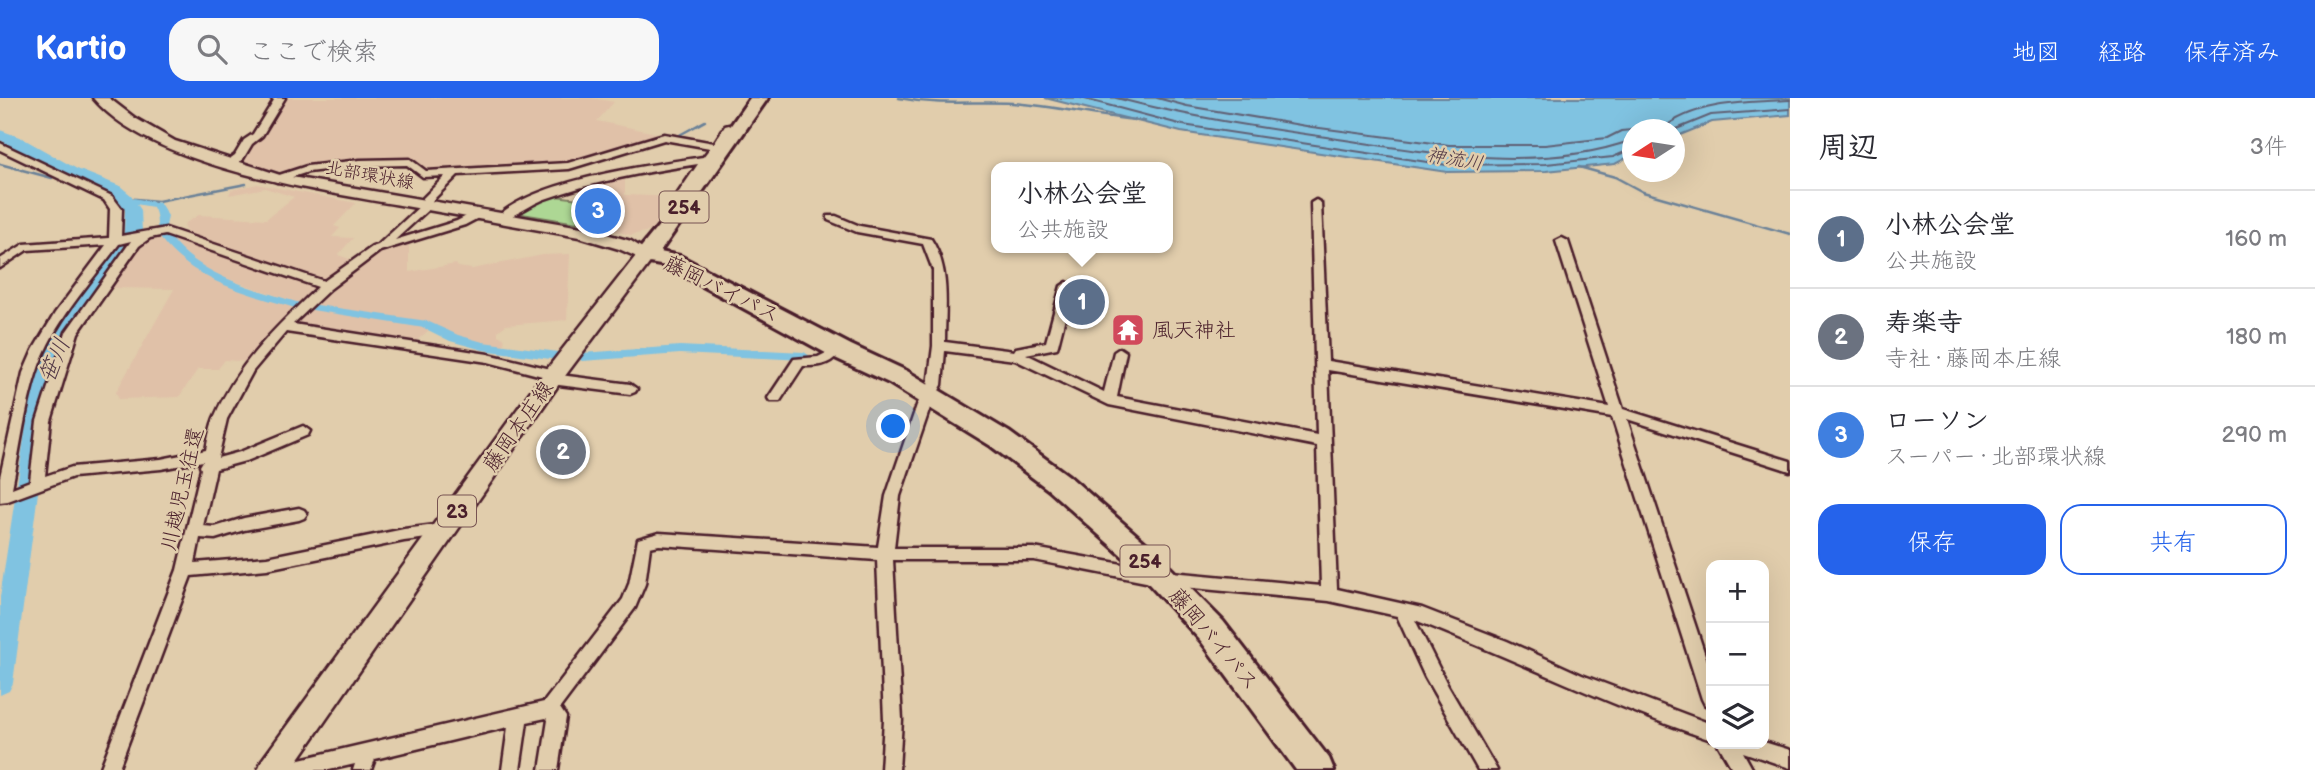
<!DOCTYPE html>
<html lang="ja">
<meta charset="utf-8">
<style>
:root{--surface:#fff;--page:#f7f7f7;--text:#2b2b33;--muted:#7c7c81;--line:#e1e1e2;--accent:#2563eb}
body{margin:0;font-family:"Balsamiq Sans","Klee One",sans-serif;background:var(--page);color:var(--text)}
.controls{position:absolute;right:21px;bottom:21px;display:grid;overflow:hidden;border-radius:14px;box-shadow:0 7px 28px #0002}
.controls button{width:63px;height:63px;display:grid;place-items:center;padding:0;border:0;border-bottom:2px solid var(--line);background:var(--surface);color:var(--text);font:35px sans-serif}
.compass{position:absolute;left:1622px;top:21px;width:63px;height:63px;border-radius:50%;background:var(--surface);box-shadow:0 7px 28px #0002;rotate:258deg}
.you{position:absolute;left:894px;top:329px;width:24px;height:24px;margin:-18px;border:5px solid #fff;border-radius:50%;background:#1a73e8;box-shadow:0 0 0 10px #1a73e833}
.badge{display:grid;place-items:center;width:46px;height:46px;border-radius:50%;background:var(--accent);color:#fff;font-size:23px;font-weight:700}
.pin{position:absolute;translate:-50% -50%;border:4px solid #fff;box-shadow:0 2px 7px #0006}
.popup{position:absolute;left:991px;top:64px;width:182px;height:91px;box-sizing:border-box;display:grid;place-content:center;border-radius:14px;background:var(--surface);filter:drop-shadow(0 2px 5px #0005);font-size:23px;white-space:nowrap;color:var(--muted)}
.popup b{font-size:26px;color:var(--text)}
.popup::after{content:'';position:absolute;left:50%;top:100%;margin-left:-14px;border:14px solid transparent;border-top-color:var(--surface)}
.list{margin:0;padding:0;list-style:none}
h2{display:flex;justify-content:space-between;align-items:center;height:91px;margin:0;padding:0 28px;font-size:30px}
h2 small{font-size:23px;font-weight:400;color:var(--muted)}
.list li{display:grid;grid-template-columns:46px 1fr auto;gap:21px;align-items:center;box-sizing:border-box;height:98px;padding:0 28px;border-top:2px solid var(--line)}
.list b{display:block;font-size:26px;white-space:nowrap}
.list p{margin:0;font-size:23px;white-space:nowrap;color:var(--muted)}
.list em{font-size:23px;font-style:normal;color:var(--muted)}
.actions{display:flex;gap:14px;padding:21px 28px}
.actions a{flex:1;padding:16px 0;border:2px solid var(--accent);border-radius:21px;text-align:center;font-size:24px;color:var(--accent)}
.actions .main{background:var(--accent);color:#fff}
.icon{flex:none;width:38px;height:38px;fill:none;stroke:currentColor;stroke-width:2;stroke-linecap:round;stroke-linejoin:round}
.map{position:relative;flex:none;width:1790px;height:672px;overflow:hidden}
header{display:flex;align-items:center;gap:42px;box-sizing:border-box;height:98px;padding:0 35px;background:var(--accent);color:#fff}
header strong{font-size:33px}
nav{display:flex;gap:38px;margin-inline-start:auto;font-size:24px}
.search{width:490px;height:63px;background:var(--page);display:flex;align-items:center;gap:18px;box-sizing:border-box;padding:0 24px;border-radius:21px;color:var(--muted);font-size:26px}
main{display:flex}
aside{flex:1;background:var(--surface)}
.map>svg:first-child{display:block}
.built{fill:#e0c1a8}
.green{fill:#add794;stroke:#7c7b60;stroke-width:2}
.water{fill:#80c3e1;stroke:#6a8198;stroke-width:2}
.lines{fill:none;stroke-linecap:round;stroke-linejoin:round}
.shore{stroke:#606174;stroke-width:2}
.stream{stroke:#6a8198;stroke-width:2.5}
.canal{fill:#80c3e1;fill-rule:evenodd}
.river{fill:#80c3e1;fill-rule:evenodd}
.street-casing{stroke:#4a1f2b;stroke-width:5}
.secondary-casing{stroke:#4a1f2b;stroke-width:5}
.primary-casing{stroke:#4a1f2b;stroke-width:5}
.highway-casing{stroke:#4a1f2b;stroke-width:6}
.street{fill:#e1cdac;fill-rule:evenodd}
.secondary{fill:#e1cdac;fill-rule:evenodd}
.primary{fill:#e1cdac;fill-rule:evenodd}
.highway{fill:#e1cdac;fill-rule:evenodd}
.labels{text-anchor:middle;stroke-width:5;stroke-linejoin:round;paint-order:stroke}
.far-street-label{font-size:18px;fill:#4a1f2b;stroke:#e1cdac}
.far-water-label{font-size:19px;font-style:italic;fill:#523846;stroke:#e1cdac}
.shield{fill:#e1cdac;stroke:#775352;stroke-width:2}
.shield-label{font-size:19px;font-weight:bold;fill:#4a1f2b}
.street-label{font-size:21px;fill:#4a1f2b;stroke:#e1cdac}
.poi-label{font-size:21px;fill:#4a1f2b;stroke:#e1cdac;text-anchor:start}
.water-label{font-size:23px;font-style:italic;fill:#523846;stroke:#e1cdac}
</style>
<header>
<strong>Kartio</strong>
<div class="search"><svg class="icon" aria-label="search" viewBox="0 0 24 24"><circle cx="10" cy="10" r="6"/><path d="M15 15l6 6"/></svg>ここで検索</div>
<nav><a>地図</a><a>経路</a><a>保存済み</a></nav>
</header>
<main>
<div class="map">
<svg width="1790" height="672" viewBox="0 0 1790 672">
<rect width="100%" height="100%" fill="#e1cdac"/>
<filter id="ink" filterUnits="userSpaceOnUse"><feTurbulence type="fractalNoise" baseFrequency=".0143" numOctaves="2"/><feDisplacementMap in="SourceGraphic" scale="14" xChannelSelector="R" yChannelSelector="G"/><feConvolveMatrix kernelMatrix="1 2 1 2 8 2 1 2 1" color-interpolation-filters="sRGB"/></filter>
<g filter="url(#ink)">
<g class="built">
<polygon points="282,0 592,0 614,4 597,23 661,36 657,41 577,65 427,74 410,61 388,61 305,69 285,75 238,63"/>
<polygon points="625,80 625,97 677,99 650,133 631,137 581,125 594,99 595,86"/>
<polygon points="257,86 356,105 334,128 340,130 332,139 353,140 338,157 356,163 323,182 187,135 184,126 199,117 266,121 294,99 265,90 229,97 231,92"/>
<polygon points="161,136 166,145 179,158 206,177 299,209 250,264 225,262 218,271 198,271 179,299 119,301 116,294 174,191 109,190 135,151 148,139"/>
<polygon points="169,140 314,190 314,194 301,206 210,175 171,145"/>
<polygon points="409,144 409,174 456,166 458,169 472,171 543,157 570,156 567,222 506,227 498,233 498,237 505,241 503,249 457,239 426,225 311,207 382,150"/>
<polygon points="307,210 426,228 430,231 412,247 295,227 295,222"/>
</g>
<polygon class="green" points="548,97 587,102 577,125 522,116 527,106"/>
<polygon class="water" points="1045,0 1790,0 1790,17 1712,24 1675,39 1674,32 1632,32 1632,57 1615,66 1546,73 1447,74 1181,34"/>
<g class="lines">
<g class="shore">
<polyline points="1081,0 1183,27 1447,67 1546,66 1613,59 1632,51"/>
<path d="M1116,0C1185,18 1255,29 1326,39C1421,54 1539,76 1632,42"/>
<polyline points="1157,0 1187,8 1312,29 1449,47 1545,47 1607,40 1621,33 1632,32"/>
<path d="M1661,32C1695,3 1748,4 1790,2"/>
<polyline points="1674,32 1711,17 1790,11"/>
</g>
<g class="stream">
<path d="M899,0C940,8 971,3 1012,5C1056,8 1100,19 1145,23"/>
<polyline points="676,39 705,23"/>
<polyline points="0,66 52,80"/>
<polyline points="390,67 411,68"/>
<polyline points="1579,69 1615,79 1643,94 1790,136"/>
<polyline points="568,71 663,43"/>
<polyline points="303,75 358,68"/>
<polyline points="421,77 448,78"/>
<polyline points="456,78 515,74"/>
<polyline points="125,100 158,103 246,86"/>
</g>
<g class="canal">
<path d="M127,99L160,105L168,118L165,133H159C155,125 159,120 153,109L124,104L122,102Z"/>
<path d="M163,134L167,135C198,179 254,190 303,206L304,208L303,210H295C244,194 190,183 158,137Z"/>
<polygon points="310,206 427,223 458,237 483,244 558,254 564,258 558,262 483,252 450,243 424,230 306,211 305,209 306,207"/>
<polygon points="680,248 804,254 810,258 804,262 680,256 582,263 576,259 582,255"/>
</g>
<polygon class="river" points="0,32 22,40 77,71 120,88 131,97 141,112 142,134 70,241 52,288 13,585 9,593 0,597 0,499 32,288 51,240 124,134 125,112 108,94 65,77 0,42"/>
<defs>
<g id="street">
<polygon points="271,0 285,0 262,38 252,46 243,61 232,69 224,69 224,65 235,57 244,42 253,36 274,2"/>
<path d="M729,27L734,30L682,104L687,113L681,116L677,115L672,104L698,66C647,74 594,83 545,101C533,105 506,124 497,123L495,121C532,82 650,67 703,59L710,50L664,42L569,71L458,77L432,103L430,110L395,142L457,123L474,114H482V118L465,127L380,153L330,191L293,226L488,256L559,273L560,277L630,286L637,291L635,294L630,296L551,286L546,284V279L488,264L286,234L253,273L227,321L218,360L240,354L303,328L310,333L308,337L249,362L216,371L203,428L215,429L244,420L299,410L304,412L307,416L304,420L299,422L244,432L215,441L200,440L195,465L267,459L404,431L443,426L448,428L451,432L448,436L443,438L404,443L267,471L191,478L118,672H100L177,472L201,371L200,368L203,363L161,371L73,379L8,403L0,404V379L23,275L33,252L55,215L106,147L27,152L0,170V161L24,146L109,140L110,111L104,102L0,52V45L112,98L122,111L121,138L166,130L324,183L372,149L378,147L421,107L423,100L445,78L423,79L407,67L360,68L308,74L277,84L272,81L273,79L307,68L360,62L410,61L426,73L568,65L664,36L714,45L725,28ZM165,137L318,189C277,228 236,267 214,320C210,330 208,341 206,352L161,361L72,369L45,378L51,323L78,235L139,148L150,140ZM131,143L66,234L37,323L30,383L12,390C21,348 27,291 45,253C63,214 94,180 119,146Z"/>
<path d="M1316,102L1321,105L1328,263L1609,309L1556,143L1562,140L1568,143L1623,311L1790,363V373L1627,321L1711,575V609L1705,607L1702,601L1612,319L1328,272L1337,491L1422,510L1507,543L1582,577L1711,626V642C1610,608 1514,561 1415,522L1448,588L1497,672H1478L1425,579L1397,518L1329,503L1161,487L1034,462H893L902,622L899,672H881L884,622L877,462L659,447L650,449L645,486L635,510L560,610L566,619L558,672H540L548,622L546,620L527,624L520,672H502L508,629L375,661L371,672H353L355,666L329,672H283L285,666L292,663L544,604L623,501L629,486L638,441L659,435L878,449L886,398L917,307L928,287L933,248V172L923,146L857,134L828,122V118H836L860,128L931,141C951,171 945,210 945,244L1014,253L1016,250L1046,244L1061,188L1067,184L1073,188L1058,247L1057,250L1026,256L1104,294L1114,254L1120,250L1126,254L1117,299L1317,337L1311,105ZM945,253L1015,262L1109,307L1317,348L1321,488L1161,473L1034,450H894L900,398L931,307L942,287Z"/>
<path d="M832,252L838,256C829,268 817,268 803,268L780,303H770L768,300L794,261L818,259Z"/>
<polygon points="1764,644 1790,652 1790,670 1743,654 1753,672 1733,672 1718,646 1764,646"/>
</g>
<path id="secondary" d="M93,0H109L135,20L175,43L280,77L581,129L631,143L655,158L646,163L619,151L579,139C521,129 463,118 405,108C319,93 151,69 93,0Z"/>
<polygon id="primary" points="646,152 655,158 559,286 291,672 258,672 262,662 543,276 639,154"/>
<polygon id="highway" points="750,0 768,0 660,154 680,158 851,247 907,273 1009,334 1069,378 1147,446 1223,523 1329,660 1334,672 1296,672 1201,543 1127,462 1049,392 991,348 889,285 833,259 666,168 638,163 635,158 638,153 674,109"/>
</defs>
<use href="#street" class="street-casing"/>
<use href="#secondary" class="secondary-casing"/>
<use href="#primary" class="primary-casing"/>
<use href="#highway" class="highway-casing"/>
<use href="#street" class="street"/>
<use href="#secondary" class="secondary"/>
<use href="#primary" class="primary"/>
<use href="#highway" class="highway"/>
</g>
</g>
<defs>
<symbol id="temple-square" viewBox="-11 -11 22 22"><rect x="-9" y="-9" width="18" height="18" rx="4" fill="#d1495b" stroke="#e1cdac"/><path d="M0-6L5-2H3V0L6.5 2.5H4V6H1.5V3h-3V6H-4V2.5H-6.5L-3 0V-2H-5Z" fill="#fff"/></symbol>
</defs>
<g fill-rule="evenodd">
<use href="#temple-square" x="1109" y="213" width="38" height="38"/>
</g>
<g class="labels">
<g class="far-street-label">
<text transform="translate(370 77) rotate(10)" y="6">北部環状線</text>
</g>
<g class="far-water-label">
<text transform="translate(1455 60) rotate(10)" y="7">神流川</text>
</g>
<g class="shield">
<rect x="659.5" y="93.5" width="49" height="31" rx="5"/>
<rect x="438" y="397.5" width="38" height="31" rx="5"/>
<rect x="1120.5" y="447.5" width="49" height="31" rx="5"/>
</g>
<g class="shield-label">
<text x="684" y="116">254</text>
<text x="457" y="420">23</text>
<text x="1145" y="470">254</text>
</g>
<g class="street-label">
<text transform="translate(722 191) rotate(26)" y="7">藤岡バイパス</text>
<text transform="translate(518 328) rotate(-55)" y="7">藤岡本庄線</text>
<text transform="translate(182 391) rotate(-77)" y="7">川越児玉往還</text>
<text transform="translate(1214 541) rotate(50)" y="7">藤岡バイパス</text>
</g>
<g class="poi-label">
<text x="1152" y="239">風天神社</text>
</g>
<g class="water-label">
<text transform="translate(54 262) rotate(-67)" y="8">笹川</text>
</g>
</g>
</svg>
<div class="controls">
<button>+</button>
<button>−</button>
<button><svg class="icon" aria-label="layers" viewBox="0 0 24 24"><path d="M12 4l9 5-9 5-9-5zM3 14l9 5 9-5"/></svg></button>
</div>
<svg class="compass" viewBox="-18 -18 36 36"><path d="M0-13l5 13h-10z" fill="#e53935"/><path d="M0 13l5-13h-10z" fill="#7c7c81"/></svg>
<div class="you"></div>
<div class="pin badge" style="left:1082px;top:204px;background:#5c6f8a">1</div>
<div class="popup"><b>小林公会堂</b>公共施設</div>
<div class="pin badge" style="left:563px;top:354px;background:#6b7280">2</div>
<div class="pin badge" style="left:598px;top:113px;background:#3f7fe0">3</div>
</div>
<aside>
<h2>周辺<small>3件</small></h2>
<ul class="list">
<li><span class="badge" style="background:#5c6f8a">1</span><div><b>小林公会堂</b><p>公共施設</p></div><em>160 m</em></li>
<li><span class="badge" style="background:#6b7280">2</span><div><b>寿楽寺</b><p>寺社 · 藤岡本庄線</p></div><em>180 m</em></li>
<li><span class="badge" style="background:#3f7fe0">3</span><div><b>ローソン</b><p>スーパー · 北部環状線</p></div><em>290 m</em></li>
</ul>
<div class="actions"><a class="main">保存</a><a>共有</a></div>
</aside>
</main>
